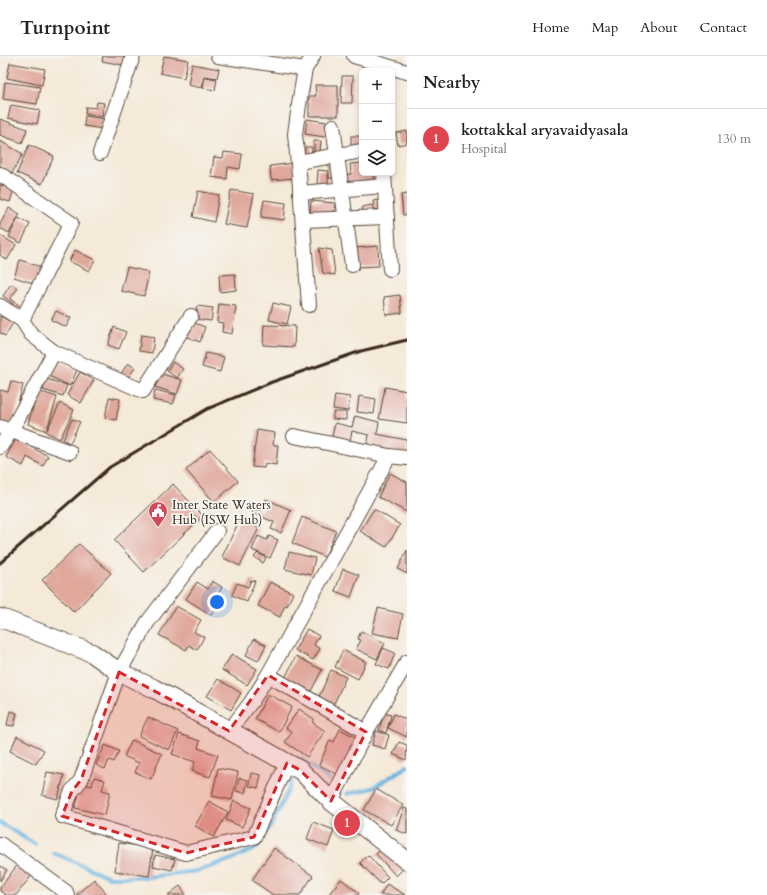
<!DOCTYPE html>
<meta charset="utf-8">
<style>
:root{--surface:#fff;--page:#f2f2f2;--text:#222;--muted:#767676;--line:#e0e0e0;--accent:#d1495b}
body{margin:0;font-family:Cardo,serif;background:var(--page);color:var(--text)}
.controls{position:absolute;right:12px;top:12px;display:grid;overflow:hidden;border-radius:6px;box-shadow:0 2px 6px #0003}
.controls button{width:36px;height:36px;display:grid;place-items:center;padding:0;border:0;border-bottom:1px solid var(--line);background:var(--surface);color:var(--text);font:20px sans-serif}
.you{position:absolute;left:217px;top:546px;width:14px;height:14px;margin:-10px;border:3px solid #fff;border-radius:50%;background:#1a73e8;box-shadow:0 0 0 6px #1a73e833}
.badge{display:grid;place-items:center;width:26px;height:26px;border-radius:50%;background:var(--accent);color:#fff;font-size:13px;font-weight:700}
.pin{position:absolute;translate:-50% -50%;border:2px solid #fff;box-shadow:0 1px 4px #0006}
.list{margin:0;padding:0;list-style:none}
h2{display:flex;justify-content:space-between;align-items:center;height:52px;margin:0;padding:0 16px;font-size:17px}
h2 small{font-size:13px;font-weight:400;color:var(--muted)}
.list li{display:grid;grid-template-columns:26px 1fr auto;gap:12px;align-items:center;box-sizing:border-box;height:60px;padding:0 16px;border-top:1px solid var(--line)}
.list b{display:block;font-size:15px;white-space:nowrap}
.list p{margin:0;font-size:13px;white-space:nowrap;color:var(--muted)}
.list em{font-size:13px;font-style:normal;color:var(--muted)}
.icon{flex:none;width:22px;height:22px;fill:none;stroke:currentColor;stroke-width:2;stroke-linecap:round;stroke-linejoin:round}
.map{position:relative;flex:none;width:407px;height:839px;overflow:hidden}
header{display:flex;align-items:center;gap:24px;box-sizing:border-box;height:56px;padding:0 20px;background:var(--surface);border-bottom:1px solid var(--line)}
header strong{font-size:19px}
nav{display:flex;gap:22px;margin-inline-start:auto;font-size:14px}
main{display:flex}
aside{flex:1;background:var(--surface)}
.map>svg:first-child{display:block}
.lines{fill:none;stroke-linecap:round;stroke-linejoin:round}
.stream{stroke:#67b3e0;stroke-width:4}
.building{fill:#e0a79b}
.minor-casing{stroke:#57473a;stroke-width:16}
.tertiary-casing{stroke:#57473a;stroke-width:20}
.minor{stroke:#fff;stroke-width:14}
.tertiary{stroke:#fff;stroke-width:18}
.rail{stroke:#3b2a1e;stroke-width:3}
.marked{fill:#d62828;fill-opacity:0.2;stroke:#d62828;stroke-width:3;stroke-dasharray:8 5;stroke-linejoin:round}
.labels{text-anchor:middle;stroke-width:3.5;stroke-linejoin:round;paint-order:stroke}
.poi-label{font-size:13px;fill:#3b2a1e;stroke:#f6f6f2;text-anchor:start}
</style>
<header>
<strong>Turnpoint</strong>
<nav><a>Home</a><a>Map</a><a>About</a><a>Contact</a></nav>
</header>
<main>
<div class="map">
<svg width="407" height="839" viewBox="0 0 407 839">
<rect width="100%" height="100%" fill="#f6f6f2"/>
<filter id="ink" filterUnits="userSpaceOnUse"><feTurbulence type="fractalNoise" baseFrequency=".025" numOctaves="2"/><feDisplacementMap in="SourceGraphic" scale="8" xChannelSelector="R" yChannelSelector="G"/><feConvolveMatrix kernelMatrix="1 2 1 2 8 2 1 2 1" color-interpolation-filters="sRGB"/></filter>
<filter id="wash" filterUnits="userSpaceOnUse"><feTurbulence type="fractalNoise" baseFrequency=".012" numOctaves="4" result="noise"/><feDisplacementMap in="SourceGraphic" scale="16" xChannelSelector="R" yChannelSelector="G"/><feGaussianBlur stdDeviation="0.9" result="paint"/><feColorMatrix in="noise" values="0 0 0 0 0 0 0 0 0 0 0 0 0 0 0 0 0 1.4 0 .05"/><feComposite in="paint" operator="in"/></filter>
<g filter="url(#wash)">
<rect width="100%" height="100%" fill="#f5e9d7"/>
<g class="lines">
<g class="stream">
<polyline points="300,702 329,724"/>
<polyline points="347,738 373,732 407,710"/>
<polyline points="0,767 35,788"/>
<polyline points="54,797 109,821 147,821 197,815 230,804 255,793 272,768 294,722"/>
</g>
</g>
<g id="blocks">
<g class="building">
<polygon points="103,0 124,0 123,9 102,5"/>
<polygon points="164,0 188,4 184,22 160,17"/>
<polygon points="10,7 45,13 42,29 7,22"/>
<polygon points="192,8 219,13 217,22 204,20 202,32 188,29"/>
<polygon points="342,20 353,20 352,47 341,47"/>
<polygon points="205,21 217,23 215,34 203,32"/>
<polygon points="5,26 40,31 37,48 3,43"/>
<polygon points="315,29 338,29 338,60 309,60 309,40 316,40"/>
<polygon points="97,46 104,47 102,61 85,58 86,51 96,52"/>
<polygon points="11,49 40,54 37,68 8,62"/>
<polygon points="85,60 105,63 103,73 84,70"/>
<polygon points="0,63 27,73 22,87 0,79"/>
<polygon points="307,63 333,67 331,82 305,78"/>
<polygon points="407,75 407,87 398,89 396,77"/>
<rect x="351" y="80" width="11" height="13"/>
<polygon points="0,85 23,98 12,117 0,110"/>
<polygon points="314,85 321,85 320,96 314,96"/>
<polygon points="29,89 54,100 42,128 17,117"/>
<polygon points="305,91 312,91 311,102 304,102"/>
<polygon points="224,96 242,98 240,113 228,111 227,123 211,121 214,101 223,102"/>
<polygon points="294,107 295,122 271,124 270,110"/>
<polygon points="362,107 362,117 373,117 375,135 345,139 343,119 351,118 350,108"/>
<polygon points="329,108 339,109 339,123 329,122"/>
<polygon points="318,114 328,115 328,129 317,128"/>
<polygon points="0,129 14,133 10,146 0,143"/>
<polygon points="231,134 254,138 247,172 224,168"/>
<polygon points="198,135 219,139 214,166 193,161"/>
<polygon points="407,138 407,159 403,159 401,139"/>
<polygon points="383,143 385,152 375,154 373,145"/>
<polygon points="264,144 286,147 284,164 261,161"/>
<polygon points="311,145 335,147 334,162 310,161"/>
<polygon points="372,149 374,157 364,159 362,151"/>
<polygon points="9,152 20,158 9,177 0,172 0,168"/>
<polygon points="18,162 30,168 21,187 9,181"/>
<polygon points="0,179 16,189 7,204 0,199"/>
<polygon points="378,190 379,210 357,211 356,192"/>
<polygon points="319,192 332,194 335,219 323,217"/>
<polygon points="75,194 95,204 89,215 69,205"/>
<polygon points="20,204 41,211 36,228 14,221"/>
<polygon points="127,211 149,216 144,240 121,235"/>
<polygon points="235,218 236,234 220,236 219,219"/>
<polygon points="11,228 18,232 10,243 24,253 8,257 13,248 3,240"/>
<polygon points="400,239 402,257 386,259 384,241"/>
<polygon points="273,247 291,251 287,268 269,264"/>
<polygon points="219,248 236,250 232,278 222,276 223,267 217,266"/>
<polygon points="197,250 213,252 211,265 195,263"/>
<polygon points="56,255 71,262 66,271 51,264"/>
<polygon points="0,260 13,267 5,280 0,277"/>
<polygon points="192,266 205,271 200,286 187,281"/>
<polygon points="264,269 295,270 294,291 263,289"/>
<polygon points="114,271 126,276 119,293 108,289"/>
<polygon points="141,279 154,281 152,297 139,295"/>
<polygon points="206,297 224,301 220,316 202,311"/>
<polygon points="53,302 77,314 70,330 45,318"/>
<polygon points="173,306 183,313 177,322 167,315"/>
<polygon points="128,307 135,312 127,323 120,319"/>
<polygon points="80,316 94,324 81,347 67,339"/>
<polygon points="159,317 182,324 177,338 155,331"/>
<polygon points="46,323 67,329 63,340 43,334"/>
<polygon points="11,325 23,329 12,368 0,365 0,334 8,336"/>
<polygon points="385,331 407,335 407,367 379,363"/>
<polygon points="155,334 176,339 173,348 153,344"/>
<polygon points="38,335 57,341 47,374 60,347 74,354 60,383 46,376 47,375 28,368"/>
<polygon points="335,339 350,341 348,355 333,353"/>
<polygon points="359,340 376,343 374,358 357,356"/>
<polygon points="109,341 120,343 116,364 105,362"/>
<polygon points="333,356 346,356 346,364 333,363"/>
<polygon points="355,360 379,366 377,378 407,384 407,399 367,390 369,379 352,375 350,385 332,381 335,367 352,371"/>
<polygon points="72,363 80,366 70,387 63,384"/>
<polygon points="257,374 275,377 273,389 278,389 276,409 265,407 264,412 252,411"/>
<polygon points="16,383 48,400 43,410 27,401 23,410 6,401"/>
<polygon points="210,393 238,425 214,446 186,414"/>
<polygon points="390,417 407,426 407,456 378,441"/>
<polygon points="173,428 203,460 144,516 114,484"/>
<polygon points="266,443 291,454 281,477 271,473 274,466 252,457 254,453 261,455"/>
<polygon points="374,453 400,469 386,491 360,475"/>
<polygon points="302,461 336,475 325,501 292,487"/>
<polygon points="240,463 259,472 240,510 222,501"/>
<polygon points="258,480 267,484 269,480 278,484 270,502 252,494"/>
<polygon points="79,488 111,517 74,556 42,524"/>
<polygon points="407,494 407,518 398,513"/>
<polygon points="289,496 315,502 311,519 285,513"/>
<polygon points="258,497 266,502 263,507 254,501"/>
<polygon points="343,513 359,519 351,541 335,535"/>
<polygon points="251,524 255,525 247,546 232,539 237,527 248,531"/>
<polygon points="212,525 222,531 218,539 223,542 211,559 186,543 197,526 208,533"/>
<polygon points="270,526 293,537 287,550 285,549 280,561 258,550"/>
<polygon points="176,550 201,564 194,576 204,581 197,594 189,589 186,594 159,579"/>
<polygon points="378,552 403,558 398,582 372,577"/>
<polygon points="307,573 319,580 314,589 320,593 313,604 295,594"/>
<polygon points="361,575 385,587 377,603 356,593 361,584 358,583"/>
<polygon points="254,583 266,589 258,605 246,599"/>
<polygon points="383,592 395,597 389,613 376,608"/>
<polygon points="343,594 366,606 358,623 335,611"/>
<polygon points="232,598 257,613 247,629 222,614"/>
<polygon points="296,600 322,614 311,635 285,622"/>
<polygon points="331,614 346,621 332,652 317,645"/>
<polygon points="218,623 241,637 231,654 207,640"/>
<polygon points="268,638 292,651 279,676 255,663"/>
<polygon points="299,653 314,663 312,666 325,675 307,701 285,686 292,676 286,672"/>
<polygon points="10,655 17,657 14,670 7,669"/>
<polygon points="384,657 391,659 386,677 379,674"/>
<polygon points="394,658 407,664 407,681 388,672"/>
<polygon points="148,661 178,675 169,694 139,680"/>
<polygon points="340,673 357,682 339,719 319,709 330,684 334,686"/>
<polygon points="376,675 389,679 385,693 372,689"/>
<polygon points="179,678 200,685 198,692 218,699 210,721 192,715 195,706 172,698"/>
<polygon points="17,680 44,694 36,708 10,695"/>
<polygon points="132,684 162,698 151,723 135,716 139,707 124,700"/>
<polygon points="399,686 407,689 406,704 393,698"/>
<polygon points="105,689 119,695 114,706 109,704 105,713 96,709"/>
<polygon points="218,712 238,716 232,744 212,740"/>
<polygon points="47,716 64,719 58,743 42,739"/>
<polygon points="251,717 261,719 258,732 249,730"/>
<polygon points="94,721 105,724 102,734 110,736 105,759 75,752 82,728 92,730"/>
<polygon points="239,722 248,724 245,737 236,735"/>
<polygon points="376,733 403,749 391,769 364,754"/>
<polygon points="209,745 228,756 214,781 195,770"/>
<polygon points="234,745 251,752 242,771 226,764"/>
<polygon points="404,752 407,753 407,778 396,774"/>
<polygon points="313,766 334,774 328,791 307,783"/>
<polygon points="119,787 153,792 149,820 115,815"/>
<polygon points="384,791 404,812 396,820 376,798"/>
<polygon points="274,792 313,820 300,839 273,839 252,824"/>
<polygon points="155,799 175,803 172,814 153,810"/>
<polygon points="368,799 388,821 381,828 360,807"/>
<polygon points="18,808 32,819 16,839 6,839 0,835 0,832"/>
<polygon points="0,810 7,814 0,825"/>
<polygon points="94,823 106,837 104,839 76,839"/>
<polygon points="341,823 359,837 358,839 328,839"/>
<polygon points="387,828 405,839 380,839"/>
<polygon points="180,830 186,839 168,839"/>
</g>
</g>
</g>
<g filter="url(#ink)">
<use href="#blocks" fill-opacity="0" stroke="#57473a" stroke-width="1"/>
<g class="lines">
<defs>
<g id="minor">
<polyline points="218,0 305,13"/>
<polyline points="354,0 407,16"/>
<polyline points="333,70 352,209"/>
<polyline points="100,97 133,0"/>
<polyline points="298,106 362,95"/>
<polyline points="384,117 390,213"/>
<polyline points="0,118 71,167 22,264 0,250"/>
<polyline points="300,137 384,130"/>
<polyline points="303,164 387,161"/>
<polyline points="309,249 299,118 295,78 300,42 305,13 313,0"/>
<polyline points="22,264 31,278 54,296"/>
<polyline points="0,371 70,396"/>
<polyline points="294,380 389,400"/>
<polyline points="0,391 11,375 54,296 143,335 191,260"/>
<polyline points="217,475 147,567 119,616 81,724 72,735 62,760 186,797 254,781 287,707"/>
<polyline points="268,619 366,676"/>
<polyline points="229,675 252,645 268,619 389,400 407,402"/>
<polyline points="331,745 366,676 407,606"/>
<polyline points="0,788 66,836 67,839"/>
</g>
<polyline id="tertiary" points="0,563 1,562 92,597 119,616 153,632 300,714 331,745 407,805"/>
</defs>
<use href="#minor" class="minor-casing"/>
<use href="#tertiary" class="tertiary-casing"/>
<use href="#minor" class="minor"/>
<use href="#tertiary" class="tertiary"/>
<polyline class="rail" points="0,507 110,411 207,353 272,326 361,295 407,284"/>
</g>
</g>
<path class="marked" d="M119,616L229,675L268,619L366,676L331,745L300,714L287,707L254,781L186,797L62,760L72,735L81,724Z"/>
<defs>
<symbol id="civic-pin" viewBox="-11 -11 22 30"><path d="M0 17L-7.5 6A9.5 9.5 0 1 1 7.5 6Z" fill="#d1495b" stroke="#f6f6f2"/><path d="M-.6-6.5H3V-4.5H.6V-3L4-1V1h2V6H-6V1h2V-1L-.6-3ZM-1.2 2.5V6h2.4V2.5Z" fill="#fff"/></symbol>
</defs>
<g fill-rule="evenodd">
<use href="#civic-pin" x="147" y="444" width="22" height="30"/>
</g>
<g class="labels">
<g class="poi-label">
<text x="172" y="453">Inter State Waters<tspan x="172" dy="15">Hub (ISW Hub)</tspan></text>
</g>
</g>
</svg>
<div class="controls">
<button>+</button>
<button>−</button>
<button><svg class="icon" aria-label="layers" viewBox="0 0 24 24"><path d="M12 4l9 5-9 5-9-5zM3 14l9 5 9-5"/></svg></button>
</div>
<div class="you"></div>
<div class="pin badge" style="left:347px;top:767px;background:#e0444e">1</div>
</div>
<aside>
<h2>Nearby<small></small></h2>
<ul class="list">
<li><span class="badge" style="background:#e0444e">1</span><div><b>kottakkal aryavaidyasala</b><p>Hospital</p></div><em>130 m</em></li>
</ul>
</aside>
</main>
